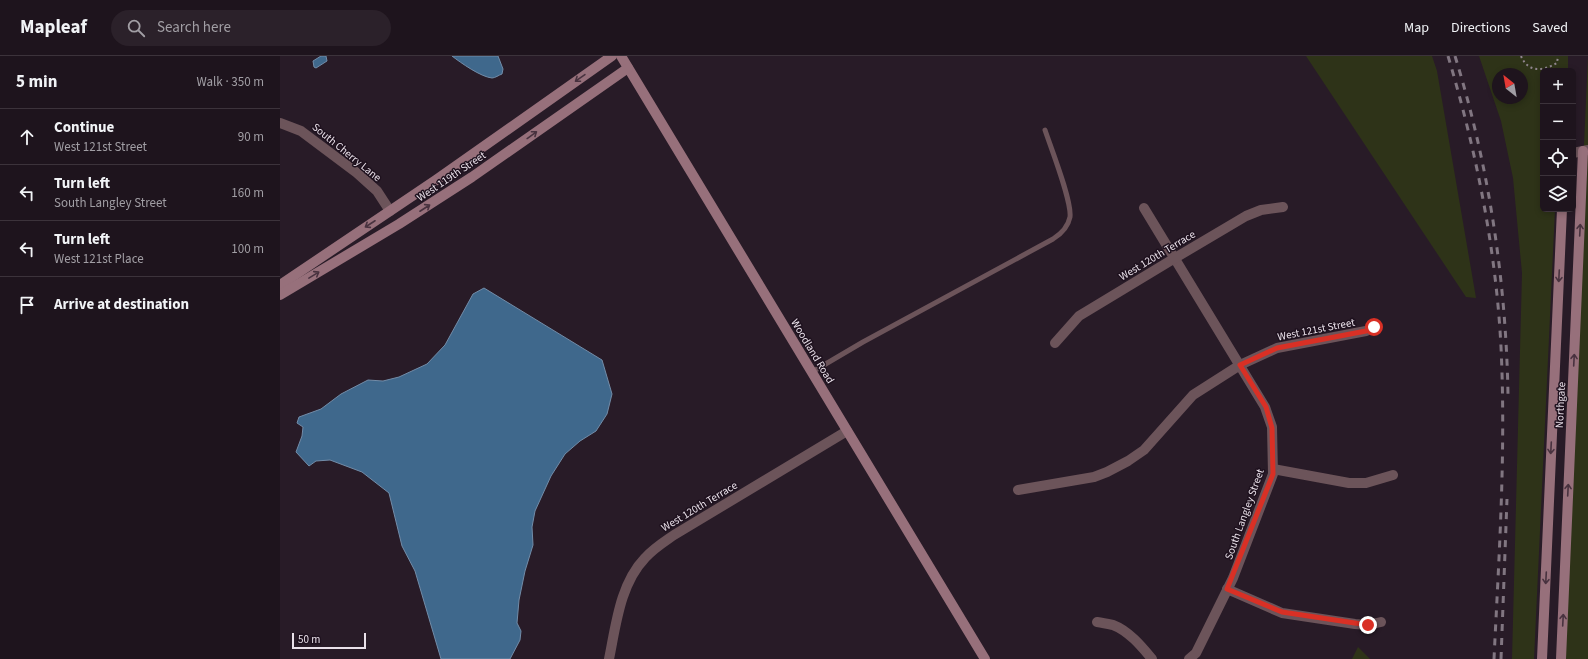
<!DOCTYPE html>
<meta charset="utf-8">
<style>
:root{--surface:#1e141d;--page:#2b212a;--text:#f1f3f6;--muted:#a19ea4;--line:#3c333b}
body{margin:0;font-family:"Source Sans 3",sans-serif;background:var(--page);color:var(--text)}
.controls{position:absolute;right:12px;top:12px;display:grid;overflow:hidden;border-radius:6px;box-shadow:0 2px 6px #0003}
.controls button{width:36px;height:36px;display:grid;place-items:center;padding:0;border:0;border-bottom:1px solid var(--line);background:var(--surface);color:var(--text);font:20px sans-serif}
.compass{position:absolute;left:1212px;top:12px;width:36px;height:36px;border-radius:50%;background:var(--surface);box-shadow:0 2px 6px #0003;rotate:329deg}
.scale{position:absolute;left:12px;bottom:10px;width:74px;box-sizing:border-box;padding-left:4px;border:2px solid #eae1ea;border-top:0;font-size:11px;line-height:14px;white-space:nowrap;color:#eae1ea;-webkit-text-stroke:3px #1e111e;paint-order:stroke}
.stop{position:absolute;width:12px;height:12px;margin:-9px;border:3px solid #d93025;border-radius:50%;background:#fff}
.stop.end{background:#d93025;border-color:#fff;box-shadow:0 1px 4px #0008}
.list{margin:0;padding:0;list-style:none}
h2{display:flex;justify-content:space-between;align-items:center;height:52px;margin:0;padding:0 16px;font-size:17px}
h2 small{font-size:13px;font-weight:400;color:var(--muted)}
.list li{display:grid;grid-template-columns:26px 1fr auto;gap:12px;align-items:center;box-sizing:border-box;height:56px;padding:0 16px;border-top:1px solid var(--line)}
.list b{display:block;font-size:15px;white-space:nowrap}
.list p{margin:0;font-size:13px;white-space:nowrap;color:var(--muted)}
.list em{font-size:13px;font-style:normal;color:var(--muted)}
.icon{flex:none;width:22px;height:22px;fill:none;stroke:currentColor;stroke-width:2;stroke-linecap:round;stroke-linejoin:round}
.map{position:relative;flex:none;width:1308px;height:603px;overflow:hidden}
header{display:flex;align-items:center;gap:24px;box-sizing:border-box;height:56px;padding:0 20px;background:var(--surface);border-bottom:1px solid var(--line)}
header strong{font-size:19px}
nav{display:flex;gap:22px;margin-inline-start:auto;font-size:14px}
.search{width:280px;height:36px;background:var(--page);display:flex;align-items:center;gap:10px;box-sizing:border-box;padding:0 14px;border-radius:22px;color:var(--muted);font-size:15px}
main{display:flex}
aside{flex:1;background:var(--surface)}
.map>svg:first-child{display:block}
.green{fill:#2e3318;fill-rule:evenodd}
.water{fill:#3f688c;stroke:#728ca8}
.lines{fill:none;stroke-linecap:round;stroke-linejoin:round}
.path{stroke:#918690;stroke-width:2;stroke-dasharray:2 3;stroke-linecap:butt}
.service{stroke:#6c545a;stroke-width:5}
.minor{stroke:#6c545a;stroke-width:10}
.secondary{stroke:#97707b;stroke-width:10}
.rail{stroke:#817681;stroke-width:3;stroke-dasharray:7 7;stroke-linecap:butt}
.oneway{stroke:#48323f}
.route{stroke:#d93025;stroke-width:5}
.labels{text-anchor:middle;stroke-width:3;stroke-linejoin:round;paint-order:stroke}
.street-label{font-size:11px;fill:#eae1ea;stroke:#1e111e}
</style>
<header>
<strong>Mapleaf</strong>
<div class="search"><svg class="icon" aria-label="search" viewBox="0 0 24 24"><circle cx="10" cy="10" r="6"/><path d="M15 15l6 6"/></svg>Search here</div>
<nav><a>Map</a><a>Directions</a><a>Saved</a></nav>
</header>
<main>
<aside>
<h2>5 min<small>Walk · 350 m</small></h2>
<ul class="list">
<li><svg class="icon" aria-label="ahead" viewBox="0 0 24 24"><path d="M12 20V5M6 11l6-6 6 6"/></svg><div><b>Continue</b><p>West 121st Street</p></div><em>90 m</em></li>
<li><svg class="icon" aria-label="left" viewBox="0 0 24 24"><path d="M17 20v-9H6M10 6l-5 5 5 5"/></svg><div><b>Turn left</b><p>South Langley Street</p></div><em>160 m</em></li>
<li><svg class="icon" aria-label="left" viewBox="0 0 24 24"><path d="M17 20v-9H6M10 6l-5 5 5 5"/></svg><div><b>Turn left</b><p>West 121st Place</p></div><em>100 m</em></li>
<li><svg class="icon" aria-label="arrive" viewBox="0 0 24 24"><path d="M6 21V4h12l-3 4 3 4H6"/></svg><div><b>Arrive at destination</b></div></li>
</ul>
</aside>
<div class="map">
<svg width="1308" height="603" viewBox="0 0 1308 603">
<rect width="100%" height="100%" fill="#281b27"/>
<g class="green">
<polygon points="1026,0 1152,0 1157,15 1196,242 1186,241"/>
<path d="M1199,0H1288V15H1263V153H1275L1254,603H1232L1242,217L1233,122L1221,65ZM1218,18H1242V42H1218Z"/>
<polygon points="1308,0 1308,603 1281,603"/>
<polygon points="1078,591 1090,603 1072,603"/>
</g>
<g class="water">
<polygon points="41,0 46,0 47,5 36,12 34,11 33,5"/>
<path d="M172,0H218L223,13L222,18C219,19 215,22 212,22C201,21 181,7 172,0Z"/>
<polygon points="204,232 322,304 332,338 327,358 316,375 300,385 285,398 271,420 255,455 252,471 253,489 245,515 239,544 237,567 241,575 240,584 230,603 161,603 135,515 122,490 109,437 82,416 50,404 36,405 29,410 16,396 22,380 23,371 17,367 19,361 41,353 61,338 88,324 103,325 119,321 147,308 165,289 193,238"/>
</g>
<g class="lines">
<path class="path" d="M1241,0C1248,17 1263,15 1277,7L1278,0"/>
<path class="service" d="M532,316L583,286L773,183C781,178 788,171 790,161C792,145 771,92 765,74"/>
<g class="minor">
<polyline points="0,67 21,75 77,117 97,135 110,155"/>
<polyline points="1293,97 1308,94"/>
<polyline points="864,152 985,351 992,371 993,418 953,522 916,597 909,603"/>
<polyline points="775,287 799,260 895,202 966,160 981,154 1003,151"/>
<polyline points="993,413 1069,427 1086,427 1113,419"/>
<polyline points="738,434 814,421 827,416 848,405 864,394 913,339 960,309 997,292 1086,275 1094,271"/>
<polyline points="947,533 1002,557 1075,568 1088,569 1101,566"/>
<path d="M817,566C823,567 828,568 833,569C849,575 862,591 872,603"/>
<path d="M329,603C336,569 340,528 365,502C374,492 384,486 394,479L567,375"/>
</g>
<g class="secondary">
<polyline points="341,0 705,603"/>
<polyline points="0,229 156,124 332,0"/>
<polyline points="0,239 119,168 192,121 348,12"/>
<polyline points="1262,603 1282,153"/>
<polyline points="1281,603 1303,95"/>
</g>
<g class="rail">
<path d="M1168,0C1196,94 1216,193 1221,291C1226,395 1219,499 1214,603"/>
<path d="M1175,0C1209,110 1226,225 1228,339"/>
<polyline points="1221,603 1227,443"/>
</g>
</g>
<defs><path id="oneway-shaft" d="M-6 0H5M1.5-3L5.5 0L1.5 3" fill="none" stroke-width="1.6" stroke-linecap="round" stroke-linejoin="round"/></defs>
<g class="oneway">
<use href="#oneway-shaft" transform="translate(300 22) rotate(145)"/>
<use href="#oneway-shaft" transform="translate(252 79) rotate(-36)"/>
<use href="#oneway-shaft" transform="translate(145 152) rotate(-33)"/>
<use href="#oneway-shaft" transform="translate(90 168) rotate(147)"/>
<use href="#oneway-shaft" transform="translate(1300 174) rotate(-87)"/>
<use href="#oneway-shaft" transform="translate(34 219) rotate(-31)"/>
<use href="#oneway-shaft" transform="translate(1279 220) rotate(93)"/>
<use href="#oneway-shaft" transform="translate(1294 304) rotate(-87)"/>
<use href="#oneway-shaft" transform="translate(1271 392) rotate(93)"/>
<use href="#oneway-shaft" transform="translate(1288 434) rotate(-87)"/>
<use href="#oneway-shaft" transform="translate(1266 522) rotate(93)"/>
<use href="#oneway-shaft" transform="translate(1283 564) rotate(-87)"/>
</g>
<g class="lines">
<polyline class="route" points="1088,569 1002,556 947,533 993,418 992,372 986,351 960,309 997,292 1086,275 1094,271"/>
</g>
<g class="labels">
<g class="street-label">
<text transform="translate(67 96) rotate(39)" y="4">South Cherry Lane</text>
<text transform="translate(171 120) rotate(-34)" y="4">West 119th Street</text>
<text transform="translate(877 199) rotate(-31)" y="4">West 120th Terrace</text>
<text transform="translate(1036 273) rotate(-11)" y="4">West 121st Street</text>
<text transform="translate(533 295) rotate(59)" y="4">Woodland Road</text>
<text transform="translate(1280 349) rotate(-87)" y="4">Northgate</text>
<text transform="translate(419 450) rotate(-31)" y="4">West 120th Terrace</text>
<text transform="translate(964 458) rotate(-70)" y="4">South Langley Street</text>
</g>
</g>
</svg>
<div class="controls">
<button>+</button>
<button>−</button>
<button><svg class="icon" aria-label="locate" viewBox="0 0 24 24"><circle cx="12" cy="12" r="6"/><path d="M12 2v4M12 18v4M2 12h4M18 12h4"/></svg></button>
<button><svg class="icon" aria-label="layers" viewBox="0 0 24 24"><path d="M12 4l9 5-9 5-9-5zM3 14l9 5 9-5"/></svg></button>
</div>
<svg class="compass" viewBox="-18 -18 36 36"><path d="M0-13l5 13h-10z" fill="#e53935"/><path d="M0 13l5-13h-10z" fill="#a19ea4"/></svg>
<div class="scale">50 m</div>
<div class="stop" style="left:1094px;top:271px"></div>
<div class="stop end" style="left:1088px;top:569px"></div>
</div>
</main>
